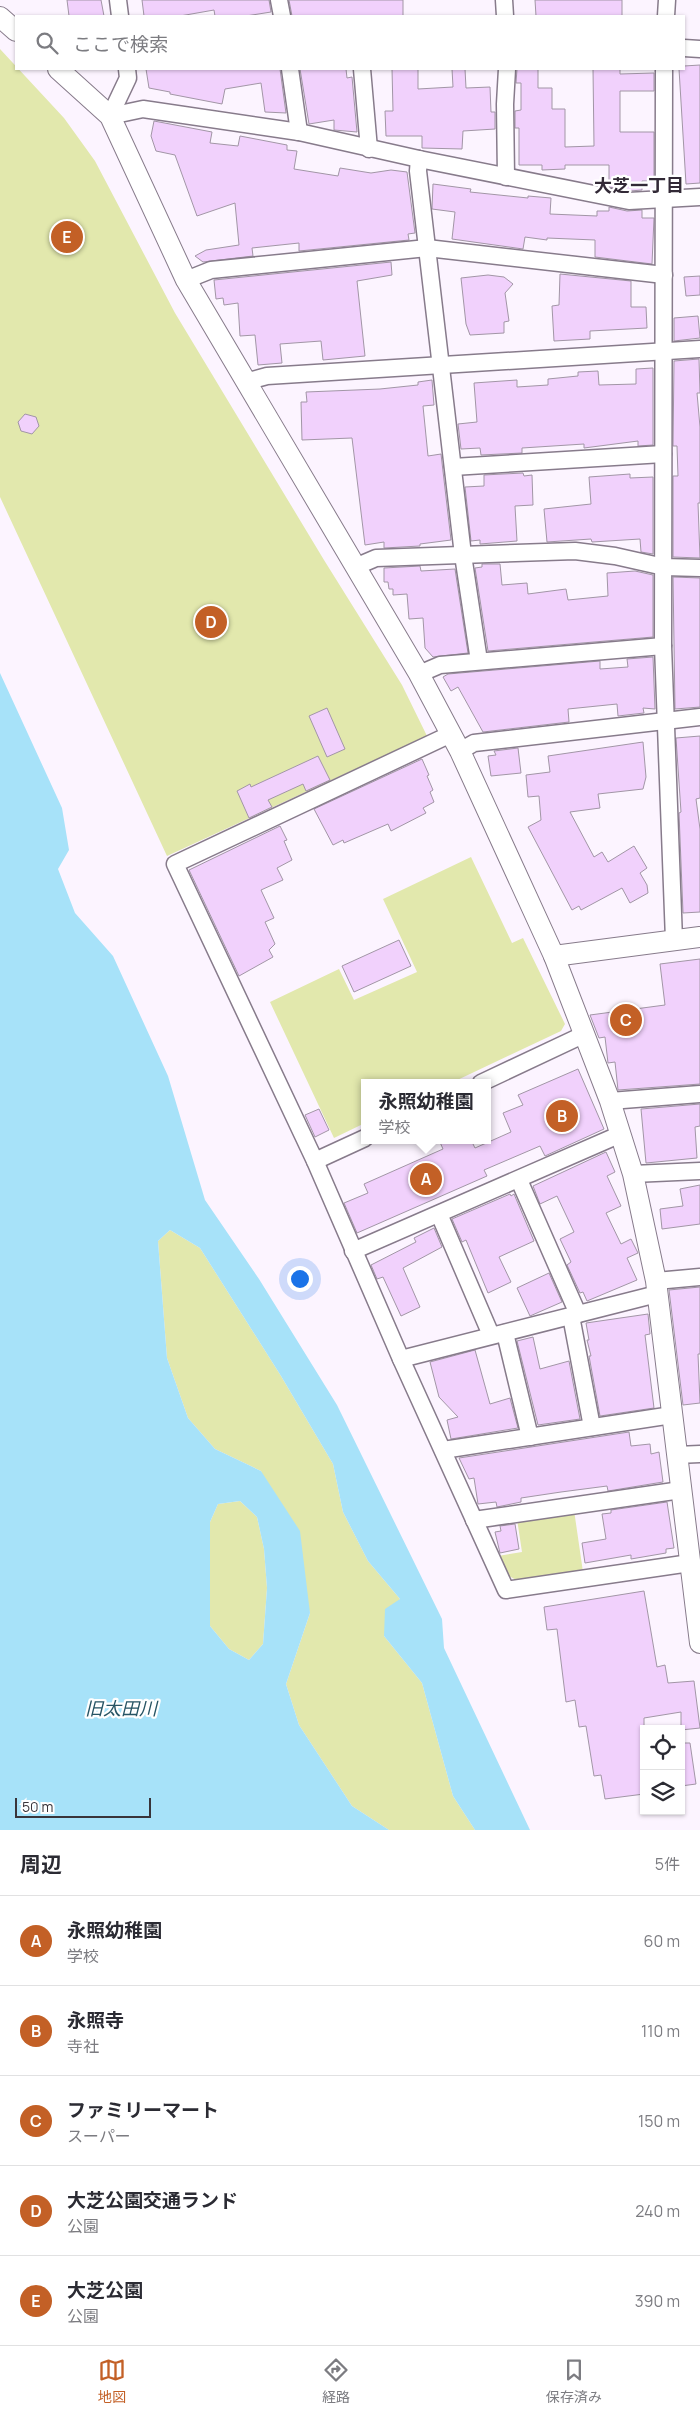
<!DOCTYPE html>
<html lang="ja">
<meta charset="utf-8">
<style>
:root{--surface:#fff;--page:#f2f2f3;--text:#2b2b33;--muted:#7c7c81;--line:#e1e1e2;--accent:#c36026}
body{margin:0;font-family:Manrope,"Noto Sans JP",sans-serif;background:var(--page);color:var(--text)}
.controls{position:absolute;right:15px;bottom:15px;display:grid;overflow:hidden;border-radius:0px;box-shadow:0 1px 4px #0004}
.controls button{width:45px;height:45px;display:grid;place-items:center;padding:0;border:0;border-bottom:1px solid var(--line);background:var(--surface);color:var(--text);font:25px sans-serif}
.scale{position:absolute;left:15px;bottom:12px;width:136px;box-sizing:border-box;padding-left:5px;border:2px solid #39343a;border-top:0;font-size:14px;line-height:18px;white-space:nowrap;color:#39343a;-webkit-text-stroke:4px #fff;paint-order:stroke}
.you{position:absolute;left:299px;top:1278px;width:18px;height:18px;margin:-12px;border:4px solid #fff;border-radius:50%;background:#1a73e8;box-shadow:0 0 0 8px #1a73e833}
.badge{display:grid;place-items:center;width:32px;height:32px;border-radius:50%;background:var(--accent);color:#fff;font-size:16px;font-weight:700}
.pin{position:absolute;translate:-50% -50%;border:2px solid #fff;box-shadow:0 1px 5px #0006}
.popup{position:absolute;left:361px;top:1079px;width:130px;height:65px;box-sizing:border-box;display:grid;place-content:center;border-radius:0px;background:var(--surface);filter:drop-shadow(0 1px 4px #0005);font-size:16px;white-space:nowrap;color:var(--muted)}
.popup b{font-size:19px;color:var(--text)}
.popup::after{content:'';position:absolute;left:50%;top:100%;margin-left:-10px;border:10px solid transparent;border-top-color:var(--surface)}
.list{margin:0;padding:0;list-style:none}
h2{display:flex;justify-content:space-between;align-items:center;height:65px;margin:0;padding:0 20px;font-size:21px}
h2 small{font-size:16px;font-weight:400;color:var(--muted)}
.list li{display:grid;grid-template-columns:32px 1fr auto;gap:15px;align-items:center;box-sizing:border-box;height:90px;padding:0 20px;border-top:1px solid var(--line)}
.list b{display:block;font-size:19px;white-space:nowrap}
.list p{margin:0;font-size:16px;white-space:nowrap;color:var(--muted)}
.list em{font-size:16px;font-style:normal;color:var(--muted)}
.icon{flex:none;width:28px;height:28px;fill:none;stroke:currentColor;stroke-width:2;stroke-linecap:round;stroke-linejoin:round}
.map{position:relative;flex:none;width:700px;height:1830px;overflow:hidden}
.search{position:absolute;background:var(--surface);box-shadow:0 1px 4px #0004;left:15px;right:15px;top:15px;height:55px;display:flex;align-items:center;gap:12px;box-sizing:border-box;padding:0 18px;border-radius:0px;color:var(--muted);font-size:19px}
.sheet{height:515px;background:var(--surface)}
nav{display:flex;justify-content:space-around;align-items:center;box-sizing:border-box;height:70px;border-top:1px solid var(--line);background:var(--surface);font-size:14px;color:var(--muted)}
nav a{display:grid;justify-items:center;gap:2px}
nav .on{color:var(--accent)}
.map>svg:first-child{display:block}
.green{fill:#e2e8ad}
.water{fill:#a7e2f9;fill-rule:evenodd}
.building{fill:#f1d1fc;stroke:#a296a6}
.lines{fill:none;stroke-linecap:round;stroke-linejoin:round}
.minor-casing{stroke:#877b8b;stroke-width:19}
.tertiary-casing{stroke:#877b8b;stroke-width:22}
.minor{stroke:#fff;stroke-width:16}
.tertiary{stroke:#fff;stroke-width:20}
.labels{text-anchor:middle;stroke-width:4.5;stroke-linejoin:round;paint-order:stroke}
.neighbourhood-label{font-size:18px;font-weight:bold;fill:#322936;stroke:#fff}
.water-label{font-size:18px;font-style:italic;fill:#265464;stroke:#fff}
</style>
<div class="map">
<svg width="700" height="1830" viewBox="0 0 700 1830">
<rect width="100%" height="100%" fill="#fcf4ff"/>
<g class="green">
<polygon points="0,49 64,118 95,161 175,313 324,560 402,685 427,736 167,856 0,497"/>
<polygon points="471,857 512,943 523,938 565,1024 561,1031 451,1083 365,1083 365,1123 334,1138 270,1002 339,969 354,1000 417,972 383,899"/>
<polygon points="170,1230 200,1248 281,1376 333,1464 343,1512 368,1561 400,1599 384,1636 422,1683 453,1796 475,1830 389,1830 352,1806 299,1725 286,1684 310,1613 261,1471 215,1449 188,1418 167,1358 158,1241"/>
<polygon points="240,1501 257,1517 264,1549 267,1588 263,1644 249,1660 229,1649 210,1626 210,1522 218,1504"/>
<polygon points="574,1510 583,1572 520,1582 507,1575 498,1556 522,1552 517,1519"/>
</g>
<path class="water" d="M0,673L62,808L69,850L58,869L75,913L113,956L168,1076L205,1200L259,1279L337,1405L442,1619L444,1648L530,1830H475L453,1796L422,1683L384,1636L385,1609L400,1599L368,1561L343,1512L333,1464L281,1376L200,1248L170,1230L158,1241L167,1358L188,1418L215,1449L261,1471L300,1531L310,1613L286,1684L299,1725L352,1806L389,1830H0ZM240,1501L257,1517L264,1549L267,1588L263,1644L249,1660L229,1649L210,1626V1522L218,1504Z"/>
<g class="building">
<polygon points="67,0 101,0 104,16 69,16"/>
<polygon points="142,0 269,0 271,12 246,16 215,16 214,10 180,16 144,16"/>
<polygon points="289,0 403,0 403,16 292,16"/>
<polygon points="535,0 622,0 622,16 536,16"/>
<polygon points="700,65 700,183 686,184 679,69 684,69 684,66"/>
<polygon points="146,69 280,69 286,113 265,112 261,83 225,89 222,104 170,94 170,92 149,88"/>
<polygon points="300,69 346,69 347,78 352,77 357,132 334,130 334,120 309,124"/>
<polygon points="392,69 418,69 418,89 453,87 452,69 465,69 466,88 490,87 491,112 495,112 495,129 463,131 462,149 422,148 422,136 386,136 385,111 393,111"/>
<polygon points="517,69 538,69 538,88 552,88 552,109 565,109 565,147 594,146 593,69 620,69 620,74 654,73 654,91 620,91 620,132 654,132 654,181 642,181 642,190 630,191 609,187 609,165 565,165 565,169 542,170 542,165 519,165 519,128 515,128 515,111 521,110 521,83 516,83"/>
<polygon points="154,121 212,132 210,143 238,146 240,136 287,145 287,150 297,151 294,169 338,176 340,168 371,173 391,170 407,172 415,233 408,234 409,240 299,251 299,243 252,248 253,256 203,262 195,256 206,250 239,245 235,203 197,216 175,155 156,151 151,136"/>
<polygon points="433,184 471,189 470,192 528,198 528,196 551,198 550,214 597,216 597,211 609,211 609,207 627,211 642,210 642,218 654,218 652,264 595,257 595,240 547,238 547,240 525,237 523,249 452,239 455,212 432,209"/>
<polygon points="391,262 392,275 357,281 365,356 323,360 321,341 280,344 282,363 258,365 255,335 240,336 238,303 224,305 223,298 216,299 214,280"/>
<polygon points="560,274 631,281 631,307 646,307 647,328 590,331 590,339 554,341 552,306 559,305"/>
<polygon points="488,275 504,277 513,284 505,293 509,321 504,322 504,333 470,335 466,324 461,278"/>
<polygon points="700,276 700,295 686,296 684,277"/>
<polygon points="698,316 700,338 674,341 674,318"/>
<polygon points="699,359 700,393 697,393 700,427 700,503 698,503 700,558 673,557 673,476 678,476 677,446 673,446 674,361"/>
<polygon points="653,368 653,445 638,446 638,441 584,448 584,444 522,448 522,453 481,455 480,448 461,449 458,424 477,422 474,383 517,380 517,387 548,385 548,379 578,376 578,372 598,371 599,385 636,384 636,369"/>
<polygon points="432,380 434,405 423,406 428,456 441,454 451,540 420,544 420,546 384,548 384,542 365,545 352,438 302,440 301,402 307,402 306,392 380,389 418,385 418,382"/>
<polygon points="25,414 36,417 39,426 32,434 21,431 18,422"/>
<polygon points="523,473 524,476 532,475 533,505 515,506 517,541 480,544 480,540 471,541 465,487 484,486 484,475"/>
<polygon points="630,474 630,478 653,477 653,554 641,552 640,539 592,542 591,539 547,542 544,509 591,504 589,477"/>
<polygon points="482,564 500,564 502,585 527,583 528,594 566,589 568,600 608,596 607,573 635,571 653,575 653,637 488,651 475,568 482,567"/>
<polygon points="420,566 421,571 455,569 468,653 433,657 425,648 423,618 409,619 407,594 393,595 393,589 389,589 388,582 384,582 384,568"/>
<polygon points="673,577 700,578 700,707 675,709"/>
<polygon points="653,657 655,709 643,708 644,713 618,716 617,704 568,709 569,722 483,732 458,687 451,691 443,677 448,674 600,661 600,669 628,667 627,659"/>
<polygon points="327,708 345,749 327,757 309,716"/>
<polygon points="700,736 700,798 696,799 700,829 700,912 683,913 679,813 681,812 676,738"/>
<polygon points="643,742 646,777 643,789 598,794 600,808 570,812 594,857 602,852 608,862 634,846 647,868 640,873 647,885 648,893 630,903 622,888 581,910 579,906 572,910 528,827 541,820 539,796 528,797 526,775 550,772 548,756"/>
<polygon points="518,748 521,773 491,776 488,756 496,755 494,751"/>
<polygon points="318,756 330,780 306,791 303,784 268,800 272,807 249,818 237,791 250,784 251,787"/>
<polygon points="422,759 429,775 427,776 433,790 430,792 434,802 423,808 426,813 391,831 388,824 344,843 343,840 333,845 314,809"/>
<polygon points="280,826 287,840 284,841 292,860 277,868 283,880 261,890 274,918 265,922 275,944 269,950 273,957 239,976 189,870"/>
<polygon points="399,940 411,966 354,992 342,966"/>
<polygon points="700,959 700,1084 618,1090 615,1062 608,1063 605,1037 599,1038 590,1015 665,1005 660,964"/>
<polygon points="578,1069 604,1129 545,1156 540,1146 484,1170 487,1176 357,1233 344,1203 368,1193 364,1184 443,1149 439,1140 471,1140 475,1148 511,1132 503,1113 523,1105 518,1095"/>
<polygon points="700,1104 700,1126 695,1127 697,1158 646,1163 641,1109"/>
<polygon points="319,1109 329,1130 315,1137 305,1115"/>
<polygon points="606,1152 615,1172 607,1176 621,1206 606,1213 621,1244 631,1239 638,1253 627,1258 637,1280 587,1301 583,1292 580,1293 567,1265 571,1262 560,1239 574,1232 557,1196 540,1204 533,1186"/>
<polygon points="700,1185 700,1224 662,1229 660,1209 683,1206 680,1189"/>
<polygon points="510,1194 511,1196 514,1194 534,1241 499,1257 511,1282 488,1293 466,1240 462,1242 452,1219"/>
<polygon points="434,1228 442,1247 403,1268 420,1307 401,1316 383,1277 377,1279 371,1265 416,1242 414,1238"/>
<polygon points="549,1273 562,1302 530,1316 517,1288"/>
<polygon points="700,1287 700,1354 698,1354 700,1403 683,1405 669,1290"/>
<polygon points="648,1314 650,1334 645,1335 654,1408 600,1416 589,1356 591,1356 587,1340 589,1340 586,1323"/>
<polygon points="533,1337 540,1369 569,1361 580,1419 538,1425 517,1341"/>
<polygon points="475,1350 490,1404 510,1398 518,1428 451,1439 447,1420 458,1417 439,1397 430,1362"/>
<polygon points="629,1432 631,1446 650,1444 651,1454 659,1452 663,1482 608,1491 607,1486 561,1492 521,1498 521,1502 497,1507 496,1502 478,1504 474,1478 469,1479 459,1458"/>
<polygon points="667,1502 674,1548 666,1549 666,1553 631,1559 631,1555 585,1563 582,1543 606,1539 602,1514 611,1513 611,1510"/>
<polygon points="515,1524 519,1549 500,1553 495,1532 501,1531 500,1526"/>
<polygon points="644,1591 657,1667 665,1665 668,1683 694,1681 700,1728 681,1730 681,1712 644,1718 644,1794 605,1799 601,1775 594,1776 586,1726 579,1727 575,1700 566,1702 557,1629 547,1630 544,1607"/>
<polygon points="681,1743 690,1743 696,1784 681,1786"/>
</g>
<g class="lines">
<defs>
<g id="minor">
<polyline points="118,0 120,16"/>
<polyline points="279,0 282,16"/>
<polyline points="504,0 505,16"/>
<polyline points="666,16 667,0"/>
<polyline points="684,48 700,49"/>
<polyline points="290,69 299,132"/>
<polyline points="362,69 369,149"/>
<polyline points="664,69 663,646 674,940"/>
<polyline points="110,116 143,109 299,132 419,159 629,201 700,197"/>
<polyline points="110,116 128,78 127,69"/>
<polyline points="419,159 418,171 463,555 479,661"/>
<polyline points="506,177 505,104 507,69"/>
<polyline points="186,280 211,270 427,248 664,275"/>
<polyline points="245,382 267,376 700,349"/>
<polyline points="453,467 663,454"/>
<polyline points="355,567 376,558 575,551 615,556 664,567 700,568"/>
<polyline points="419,674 440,665 663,646"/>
<polyline points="451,734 175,864 315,1161 401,1359 506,1590 690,1563"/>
<polyline points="460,751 474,743 700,717"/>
<polyline points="481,1083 585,1034"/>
<polyline points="610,1101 700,1094"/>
<polyline points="315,1161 365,1138"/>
<polyline points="633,1174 700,1171"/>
<polyline points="519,1180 578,1314"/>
<polyline points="439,1214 491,1335"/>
<polyline points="353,1251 621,1134"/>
<polyline points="656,1281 700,1277"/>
<polyline points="571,1316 592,1427"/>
<polyline points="505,1333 530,1437"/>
<polyline points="401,1359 657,1294"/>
<polyline points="443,1450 672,1415"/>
<polyline points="677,1455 700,1454"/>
<polyline points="474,1520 681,1490"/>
</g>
<g id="tertiary">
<polyline points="0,17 16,31"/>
<polyline points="58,69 110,116 186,280 419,674 460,751 554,956 610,1101 633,1174 656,1281 700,1643"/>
<polyline points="554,956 700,937"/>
</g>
</defs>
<use href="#minor" class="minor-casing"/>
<use href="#tertiary" class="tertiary-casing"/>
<use href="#minor" class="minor"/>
<use href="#tertiary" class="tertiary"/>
</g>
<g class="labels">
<g class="neighbourhood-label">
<text x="639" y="192">大芝一丁目</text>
</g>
<g class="water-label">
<text x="121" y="1715">旧太田川</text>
</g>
</g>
</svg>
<div class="controls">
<button><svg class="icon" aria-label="locate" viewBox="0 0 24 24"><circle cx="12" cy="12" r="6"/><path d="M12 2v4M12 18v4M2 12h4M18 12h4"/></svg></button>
<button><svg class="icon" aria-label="layers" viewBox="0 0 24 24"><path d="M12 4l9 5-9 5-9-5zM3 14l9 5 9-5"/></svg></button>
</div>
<div class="scale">50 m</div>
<div class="you"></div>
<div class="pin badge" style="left:426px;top:1179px">A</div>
<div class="popup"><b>永照幼稚園</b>学校</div>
<div class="pin badge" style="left:562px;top:1116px">B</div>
<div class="pin badge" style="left:626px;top:1020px">C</div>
<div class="pin badge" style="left:211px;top:622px">D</div>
<div class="pin badge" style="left:67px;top:237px">E</div>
<div class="search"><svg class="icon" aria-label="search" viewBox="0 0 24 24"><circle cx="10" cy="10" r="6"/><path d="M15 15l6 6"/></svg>ここで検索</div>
</div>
<section class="sheet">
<h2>周辺<small>5件</small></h2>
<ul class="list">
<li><span class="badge">A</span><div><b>永照幼稚園</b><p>学校</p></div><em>60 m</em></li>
<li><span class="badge">B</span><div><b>永照寺</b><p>寺社</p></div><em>110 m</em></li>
<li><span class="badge">C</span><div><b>ファミリーマート</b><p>スーパー</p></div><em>150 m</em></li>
<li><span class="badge">D</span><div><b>大芝公園交通ランド</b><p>公園</p></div><em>240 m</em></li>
<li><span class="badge">E</span><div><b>大芝公園</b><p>公園</p></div><em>390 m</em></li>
</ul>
</section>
<nav>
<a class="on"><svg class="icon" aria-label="map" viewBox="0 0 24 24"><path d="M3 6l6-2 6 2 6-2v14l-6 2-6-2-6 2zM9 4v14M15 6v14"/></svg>地図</a>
<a><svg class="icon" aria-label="directions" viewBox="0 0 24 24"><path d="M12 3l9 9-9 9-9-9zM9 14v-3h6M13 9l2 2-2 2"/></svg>経路</a>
<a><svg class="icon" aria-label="saved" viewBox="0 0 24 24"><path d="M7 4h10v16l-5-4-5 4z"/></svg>保存済み</a>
</nav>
